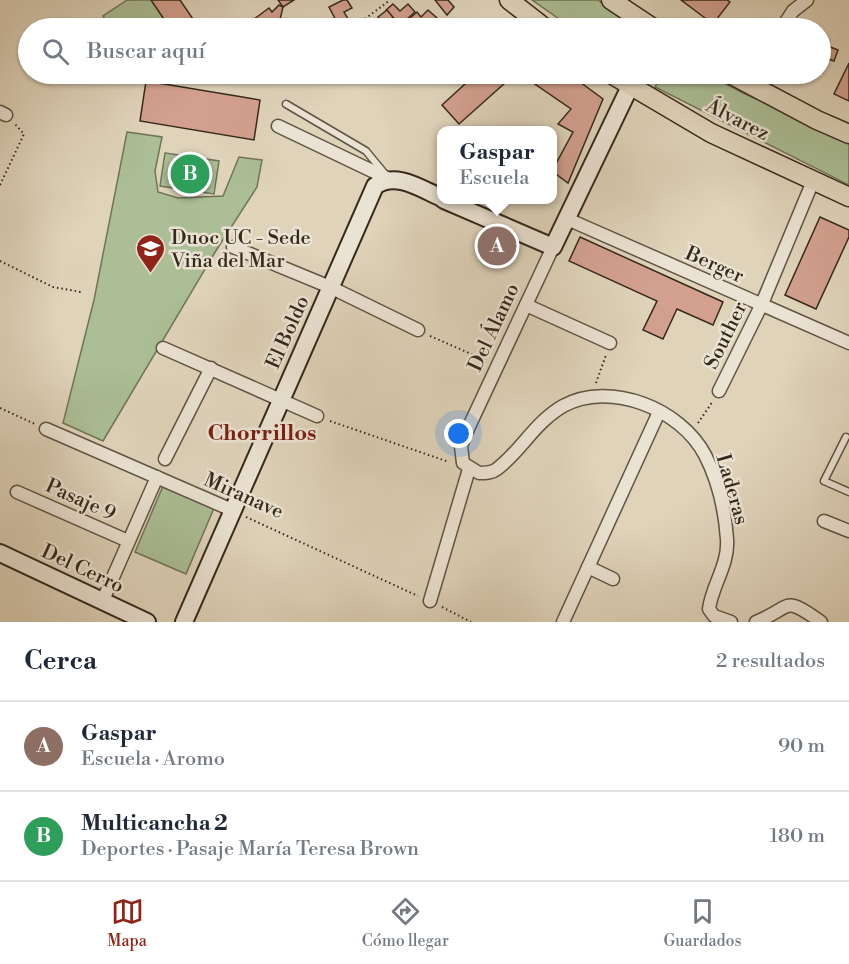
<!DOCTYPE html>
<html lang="es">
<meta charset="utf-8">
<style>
:root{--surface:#fff;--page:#f2f2f3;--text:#1f2937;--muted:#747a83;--line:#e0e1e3;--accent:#8f2418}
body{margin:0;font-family:"Libre Bodoni",serif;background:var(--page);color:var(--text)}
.you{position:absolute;left:459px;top:434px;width:21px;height:21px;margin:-15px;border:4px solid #fff;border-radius:50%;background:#1a73e8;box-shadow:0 0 0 9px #1a73e833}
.badge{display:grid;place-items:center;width:39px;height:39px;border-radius:50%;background:var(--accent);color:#fff;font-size:20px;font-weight:700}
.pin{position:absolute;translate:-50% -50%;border:3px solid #fff;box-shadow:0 2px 6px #0006}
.popup{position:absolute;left:437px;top:126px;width:120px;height:78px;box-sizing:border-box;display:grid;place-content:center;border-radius:12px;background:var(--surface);filter:drop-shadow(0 2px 4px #0005);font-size:20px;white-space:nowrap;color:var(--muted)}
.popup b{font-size:22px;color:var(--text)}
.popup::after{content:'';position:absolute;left:50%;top:100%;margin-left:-12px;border:12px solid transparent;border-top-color:var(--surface)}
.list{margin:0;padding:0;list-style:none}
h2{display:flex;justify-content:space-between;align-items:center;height:78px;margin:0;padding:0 24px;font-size:26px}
h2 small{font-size:20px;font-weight:400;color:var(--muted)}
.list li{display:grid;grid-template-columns:39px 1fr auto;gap:18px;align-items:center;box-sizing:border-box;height:90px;padding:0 24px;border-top:2px solid var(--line)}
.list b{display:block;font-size:22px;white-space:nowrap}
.list p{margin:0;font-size:20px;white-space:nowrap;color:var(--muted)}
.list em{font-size:20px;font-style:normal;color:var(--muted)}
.icon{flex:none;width:33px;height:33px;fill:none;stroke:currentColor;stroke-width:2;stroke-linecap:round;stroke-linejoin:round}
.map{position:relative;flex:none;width:849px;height:622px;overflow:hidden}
.search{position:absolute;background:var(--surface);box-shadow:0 2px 4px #0004;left:18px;right:18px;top:18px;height:66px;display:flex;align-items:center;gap:15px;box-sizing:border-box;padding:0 21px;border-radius:33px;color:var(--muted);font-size:22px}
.sheet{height:258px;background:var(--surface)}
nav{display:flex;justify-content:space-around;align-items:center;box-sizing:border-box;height:84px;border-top:2px solid var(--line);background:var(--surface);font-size:16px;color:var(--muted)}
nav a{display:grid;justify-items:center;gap:3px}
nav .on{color:var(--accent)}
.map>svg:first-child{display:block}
.green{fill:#abbe95;stroke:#707458;stroke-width:1.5}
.building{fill:#d3a08f;stroke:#35291c;stroke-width:1.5}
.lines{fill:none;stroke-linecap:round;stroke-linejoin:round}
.lane-casing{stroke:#605444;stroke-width:9}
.street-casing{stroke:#605444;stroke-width:15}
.secondary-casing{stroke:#35291c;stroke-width:20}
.primary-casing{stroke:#35291c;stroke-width:21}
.path{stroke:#35291c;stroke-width:2;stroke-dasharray:1.5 3;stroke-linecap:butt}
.lane{stroke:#eae2d2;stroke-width:6}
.street{stroke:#eae2d2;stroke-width:12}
.secondary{stroke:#eae2d2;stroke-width:16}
.primary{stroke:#dfd3ba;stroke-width:18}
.labels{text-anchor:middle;stroke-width:5;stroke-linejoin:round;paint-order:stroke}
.street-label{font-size:20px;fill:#35291c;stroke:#eae2d2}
.poi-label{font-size:20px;fill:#35291c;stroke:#eae2d2;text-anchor:start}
.quarter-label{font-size:22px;font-weight:bold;fill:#7a1f14;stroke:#eae2d2}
</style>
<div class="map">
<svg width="849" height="622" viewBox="0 0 849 622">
<rect width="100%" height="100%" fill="#dfd3ba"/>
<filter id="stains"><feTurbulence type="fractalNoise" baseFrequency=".00333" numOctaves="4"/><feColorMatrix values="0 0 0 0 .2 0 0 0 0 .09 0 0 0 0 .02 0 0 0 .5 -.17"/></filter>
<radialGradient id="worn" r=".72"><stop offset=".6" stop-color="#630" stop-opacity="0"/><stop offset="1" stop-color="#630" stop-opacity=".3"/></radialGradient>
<g class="green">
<polygon points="127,0 151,0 170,28 111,28 103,16"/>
<polygon points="532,0 598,0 634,28 572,28"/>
<polygon points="662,74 708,74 743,93 849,142 849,185 655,87"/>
<polygon points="127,132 162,137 155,171 158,192 178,198 223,196 239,157 262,160 257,187 217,249 103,441 63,423 94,300"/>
<polygon points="165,153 219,161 214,194 160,186"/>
<polygon points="163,486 214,508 186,574 135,552"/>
</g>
<g class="building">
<polygon points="151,0 180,0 195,22 185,28 170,28"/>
<polygon points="278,0 294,0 283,7"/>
<polygon points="343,0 347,0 352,8 344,12 348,19 338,24 329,7"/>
<polygon points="435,0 448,0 454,7 447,15"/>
<polygon points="681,0 727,0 730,2 713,24"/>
<polygon points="393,4 400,11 408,4 415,12 400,25 386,10"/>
<polygon points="279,5 283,7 278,28 242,28 269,8 272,12"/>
<polygon points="387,10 400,26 397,28 382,28 386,25 378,17"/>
<polygon points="428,10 437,18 426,28 418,28 409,19 417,12 421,17"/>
<polygon points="820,43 838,50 834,61 825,58 820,69"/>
<polygon points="849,63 849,101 834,94"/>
<polygon points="371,74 384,74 377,80"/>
<polygon points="476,74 515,74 459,124 442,105"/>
<polygon points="534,74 569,74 603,99 568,183 552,171 573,132 558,124 571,109 532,82 537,76"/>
<polygon points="146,81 260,100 254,140 140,121"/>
<polygon points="820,217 849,230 849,237 816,309 785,295"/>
<polygon points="580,237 723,302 713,325 677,309 663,339 643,330 657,301 569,261"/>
</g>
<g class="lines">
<defs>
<g id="lane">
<polyline points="286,104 366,151 385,174"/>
<polyline points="846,437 824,481 849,492"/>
</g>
<g id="street">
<polyline points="782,28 793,11 807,0"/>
<polyline points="0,112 6,115"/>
<polyline points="278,126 389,179"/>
<polyline points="565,218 849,343"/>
<polyline points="233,247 330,287 418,330"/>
<path d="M553,247L466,433L461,446L463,463L479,473C485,473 492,473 497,469C521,451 534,423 563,406C610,380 681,409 705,455C718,480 725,511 727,539C729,565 712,585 709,609L714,616L731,622"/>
<polyline points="526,305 610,343"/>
<polyline points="163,348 317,416"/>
<polyline points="719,391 761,306 813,181"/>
<polyline points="46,429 232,510"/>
<polyline points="165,459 211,368"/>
<polyline points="17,492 128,541"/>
<polyline points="824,521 849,531"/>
<polyline points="588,567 613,579"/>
<polyline points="103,600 157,477"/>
<polyline points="430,601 469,469"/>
<polyline points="563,622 659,412"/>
<path d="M756,622C793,607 782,594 821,622"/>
</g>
<g id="secondary">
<polyline points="444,200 553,247 636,74"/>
<polyline points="0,553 147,622"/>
<path d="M184,622L375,186C396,171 421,189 442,198"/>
</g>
<g id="primary">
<polyline points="509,0 545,28"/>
<polyline points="611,0 653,28"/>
<polyline points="611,74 711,133 849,197"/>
<polyline points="730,74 817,120 849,134"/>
</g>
</defs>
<use href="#lane" class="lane-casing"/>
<use href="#street" class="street-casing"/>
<use href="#secondary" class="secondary-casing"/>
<use href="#primary" class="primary-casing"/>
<g class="path">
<polyline points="367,28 361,22 390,0"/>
<polyline points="0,185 24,134 14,123"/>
<polyline points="0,261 53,287 81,292"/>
<polyline points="430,336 485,360"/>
<polyline points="596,383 606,355"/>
<polyline points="0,408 35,424"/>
<polyline points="330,421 449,462"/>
<polyline points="698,423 713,401"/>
<polyline points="246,517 418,596"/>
<polyline points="442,607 471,622"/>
</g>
<use href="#lane" class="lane"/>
<use href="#street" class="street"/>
<use href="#secondary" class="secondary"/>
<use href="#primary" class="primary"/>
</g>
<defs>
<symbol id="university-pin" viewBox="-11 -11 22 30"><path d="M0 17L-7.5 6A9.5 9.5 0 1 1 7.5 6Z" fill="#8f2418" stroke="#eae2d2"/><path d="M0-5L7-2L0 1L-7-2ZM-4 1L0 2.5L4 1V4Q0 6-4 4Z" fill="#fff"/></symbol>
</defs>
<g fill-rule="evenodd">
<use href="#university-pin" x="134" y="232" width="33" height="45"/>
</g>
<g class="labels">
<g class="street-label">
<text transform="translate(738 119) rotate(27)" y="7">Álvarez</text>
<text transform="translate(715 264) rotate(24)" y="7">Berger</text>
<text transform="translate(493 327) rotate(-65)" y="7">Del Álamo</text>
<text transform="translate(287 332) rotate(-66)" y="7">El Boldo</text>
<text transform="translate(725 335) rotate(-64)" y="7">Souther</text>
<text transform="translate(733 489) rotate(74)" y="7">Laderas</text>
<text transform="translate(244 495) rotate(24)" y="7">Miranave</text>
<text transform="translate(81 499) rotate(24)" y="7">Pasaje 9</text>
<text transform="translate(83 568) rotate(25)" y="7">Del Cerro</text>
</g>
<g class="poi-label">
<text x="171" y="244">Duoc UC - Sede<tspan x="171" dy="23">Viña del Mar</tspan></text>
</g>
<g class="quarter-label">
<text x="262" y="440">Chorrillos</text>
</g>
</g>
<rect width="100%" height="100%" filter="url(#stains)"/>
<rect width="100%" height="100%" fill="url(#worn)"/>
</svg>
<div class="you"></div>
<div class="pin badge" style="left:497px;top:246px;background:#8d6e63">A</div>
<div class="popup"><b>Gaspar</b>Escuela</div>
<div class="pin badge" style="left:190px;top:174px;background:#2e9e5b">B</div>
<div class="search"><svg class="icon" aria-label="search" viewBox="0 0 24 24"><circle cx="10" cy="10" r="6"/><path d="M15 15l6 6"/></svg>Buscar aquí</div>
</div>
<section class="sheet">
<h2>Cerca<small>2 resultados</small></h2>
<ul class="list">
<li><span class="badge" style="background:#8d6e63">A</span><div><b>Gaspar</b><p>Escuela · Aromo</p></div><em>90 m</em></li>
<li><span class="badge" style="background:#2e9e5b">B</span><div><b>Multicancha 2</b><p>Deportes · Pasaje María Teresa Brown</p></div><em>180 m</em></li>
</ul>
</section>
<nav>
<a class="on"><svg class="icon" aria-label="map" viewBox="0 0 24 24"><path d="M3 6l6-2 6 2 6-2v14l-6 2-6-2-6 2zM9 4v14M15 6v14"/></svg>Mapa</a>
<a><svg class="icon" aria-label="directions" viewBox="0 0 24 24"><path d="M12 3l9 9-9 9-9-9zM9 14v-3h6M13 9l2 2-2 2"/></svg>Cómo llegar</a>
<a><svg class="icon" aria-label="saved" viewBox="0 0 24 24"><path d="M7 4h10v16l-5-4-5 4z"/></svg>Guardados</a>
</nav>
